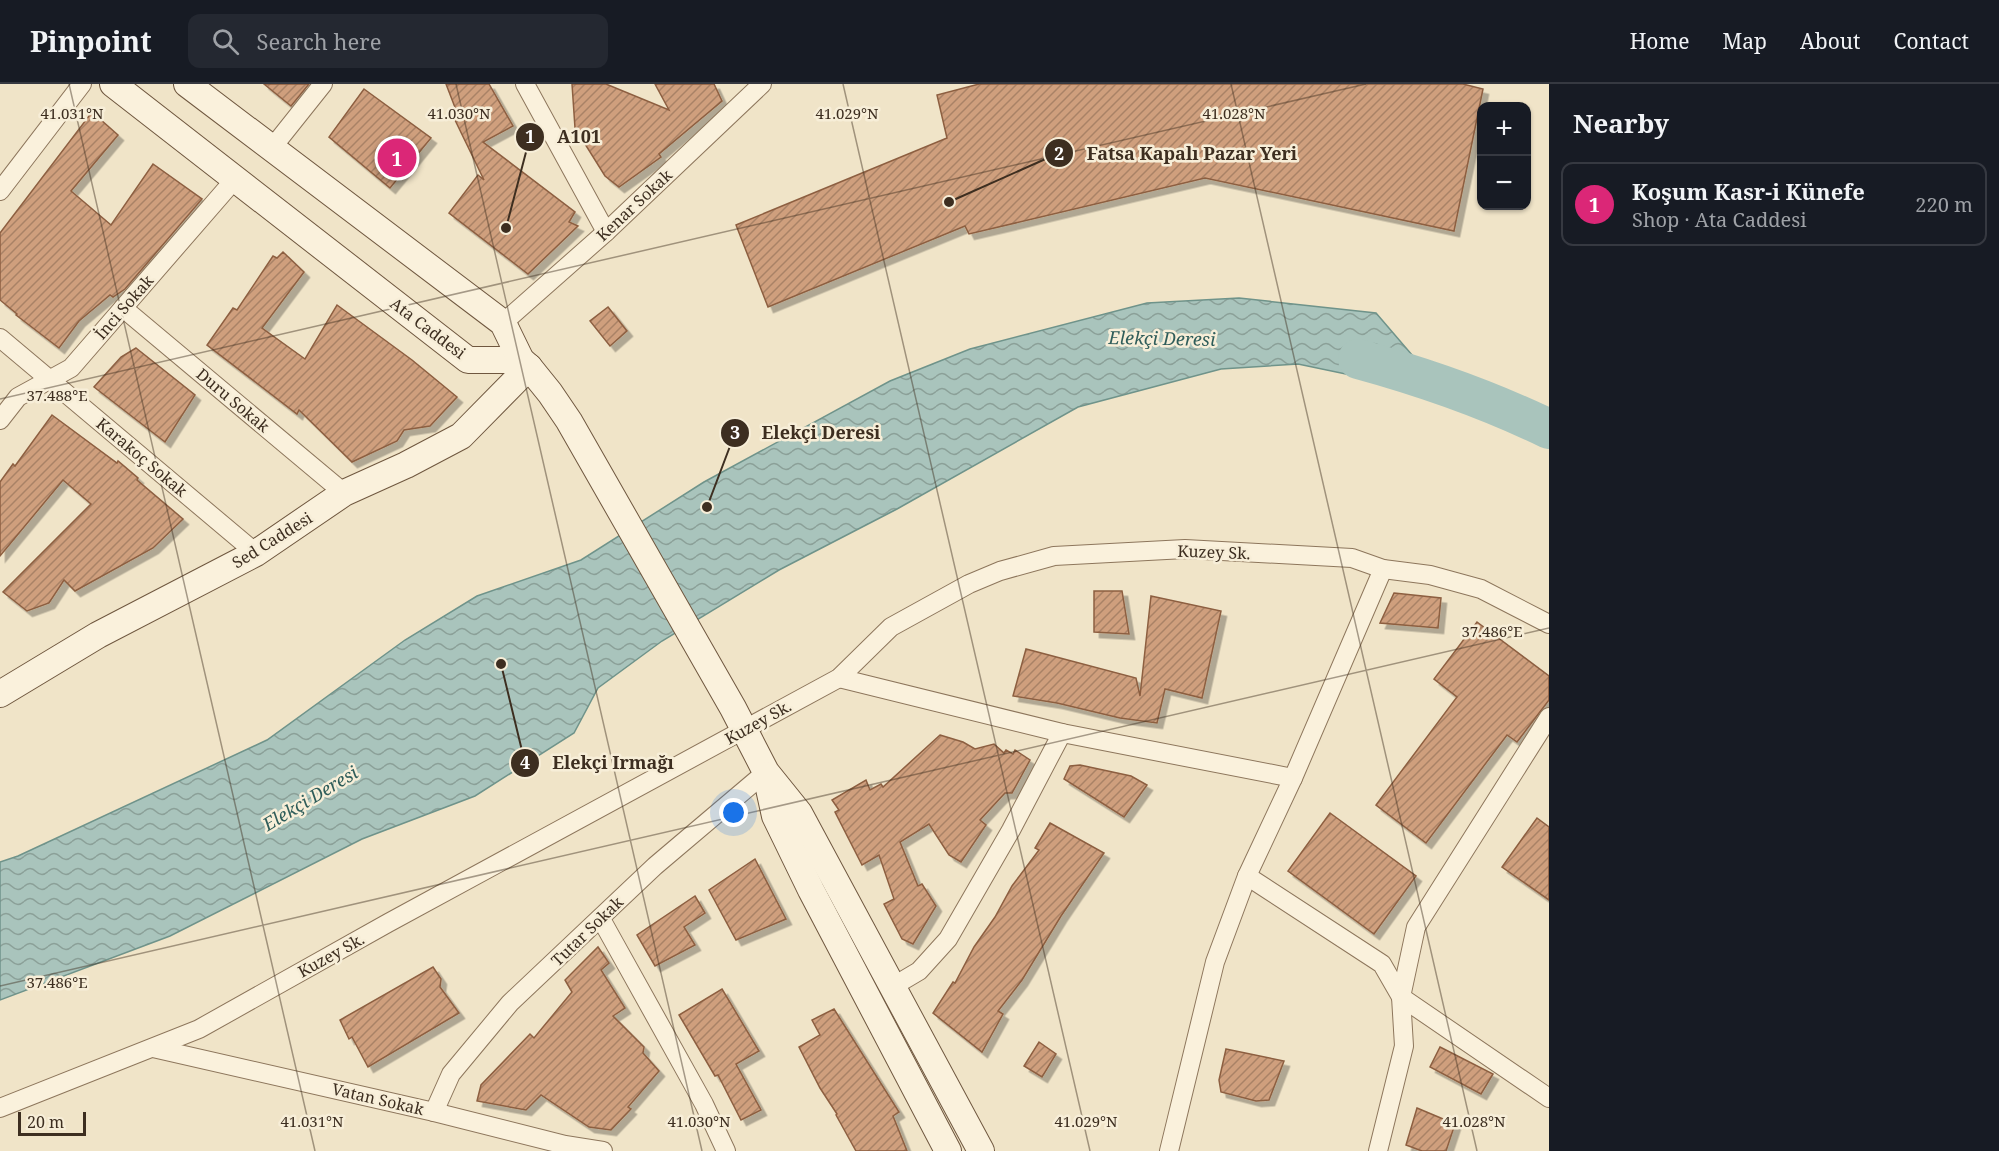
<!DOCTYPE html>
<html lang="en">
<head>
<meta charset="utf-8">
<style>
	:root { --surface:#171b24; --page:#242831; --text:#f1f3f6; --muted:#9ea1a6; --line:#363941; --accent:#db2777 }
	body { margin:0; font-family:"Noto Serif",serif; background:var(--page); color:var(--text) }
	.controls { position:absolute; right:18px; top:18px; display:grid; overflow:hidden; border-radius:12px; box-shadow:0 2px 4px #0004 }
	.controls button { width:54px; height:54px; display:grid; place-items:center; padding:0; border:0; border-bottom:2px solid var(--line); background:var(--surface); color:var(--text); font:30px sans-serif }
	.scale { position:absolute; left:18px; bottom:15px; width:68px; box-sizing:border-box; padding-left:6px; border:3px solid #3d2e20; border-top:0; font-size:16px; line-height:21px; white-space:nowrap; color:#3d2e20; -webkit-text-stroke:4px #f7eed8; paint-order:stroke }
	.you { position:absolute; left:734px; top:729px; width:21px; height:21px; margin:-15px; border:4px solid #fff; border-radius:50%; background:#1a73e8; box-shadow:0 0 0 9px #1a73e833 }
	.badge { display:grid; place-items:center; width:39px; height:39px; border-radius:50%; background:var(--accent); color:#fff; font-size:20px; font-weight:700 }
	.pin { position:absolute; translate:-50% -50%; border:3px solid #fff; box-shadow:0 2px 6px #0006 }
	.list { margin:0; padding:0; list-style:none }
	h2 { display:flex; justify-content:space-between; align-items:center; height:78px; margin:0; padding:0 24px; font-size:26px }
	h2 small { font-size:20px; font-weight:400; color:var(--muted) }
	.list li { display:grid; grid-template-columns:39px 1fr auto; gap:18px; align-items:center; box-sizing:border-box; height:84px; margin:0 12px 12px; padding:0 12px; border:2px solid var(--line); border-radius:12px }
	.list b { display:block; font-size:22px; white-space:nowrap }
	.list p { margin:0; font-size:20px; white-space:nowrap; color:var(--muted) }
	.list em { font-size:20px; font-style:normal; color:var(--muted) }
	.icon { flex:none; width:33px; height:33px; fill:none; stroke:currentColor; stroke-width:2; stroke-linecap:round; stroke-linejoin:round }
	.map { position:relative; flex:none; width:1549px; height:1067px; overflow:hidden }
	header { display:flex; align-items:center; gap:36px; box-sizing:border-box; height:84px; padding:0 30px; background:var(--surface); border-bottom:2px solid var(--line) }
	header strong { font-size:28px }
	nav { display:flex; gap:33px; margin-inline-start:auto; font-size:21px }
	.search { width:420px; height:54px; background:var(--page); display:flex; align-items:center; gap:15px; box-sizing:border-box; padding:0 21px; border-radius:12px; color:var(--muted); font-size:22px }
	main { display:flex }
	aside { flex:1; background:var(--surface) }
	.map>svg:first-child { display:block }
	.water { fill:url(#water-waves); stroke:#6f938a; stroke-width:1.5 }
	.lines { fill:none; stroke-linecap:round; stroke-linejoin:round }
	.river { stroke:#a9c4bc; stroke-width:40 }
	.building { fill:url(#building-hatch); stroke:#8d5f41; stroke-width:1.5; filter:url(#shadow) }
	.street-casing { stroke:#8d765c; stroke-width:20 }
	.secondary-casing { stroke:#6f573f; stroke-width:28 }
	.street { stroke:#faf1dc; stroke-width:18 }
	.secondary { stroke:#faf1dc; stroke-width:26 }
	.ticks { fill:none; stroke:#3d2e20; stroke-width:1.5; stroke-opacity:0.45 }
	.labels { text-anchor:middle; dominant-baseline:central; stroke-width:5; stroke-linejoin:round; paint-order:stroke }
	.street-label { font-size:16px; fill:#3d2e20; stroke:#f7eed8 }
	.water-label { font-size:18px; font-style:italic; fill:#2f5d5a; stroke:#f7eed8 }
	.ticks-label { font-size:15px; text-anchor:middle; fill:#3d2e20; stroke:#f7eed8; stroke-width:5; stroke-linejoin:round; paint-order:stroke }
	.leader { fill:none; stroke:#3d2e20; stroke-width:2 }
	.callout-dot { fill:#3d2e20; stroke:#f7eed8; stroke-width:2 }
	.mark-label { font-size:18px; text-anchor:middle; font-weight:bold; fill:#fff }
	.callout-label { font-size:18px; text-anchor:middle; font-weight:bold; fill:#3d2e20; stroke:#f7eed8; stroke-width:5; stroke-linejoin:round; paint-order:stroke }
</style>
</head>
<body>
<header>
<strong>Pinpoint</strong>
<div class="search"><svg class="icon" aria-label="search" viewBox="0 0 24 24"><circle cx="10" cy="10" r="6"/><path d="M15 15l6 6"/></svg>Search here</div>
<nav><a>Home</a><a>Map</a><a>About</a><a>Contact</a></nav>
</header>
<main>
<div class="map">
<svg width="1549" height="1067" viewBox="0 0 1549 1067">
	<defs>
		<pattern id="water-waves" width="16" height="10" patternUnits="userSpaceOnUse" patternTransform="scale(1.5)"><rect width="16" height="10" fill="#a9c4bc"/><path d="M0 5q4-4 8 0t8 0" fill="none" stroke="#8ba098"/></pattern>
		<pattern id="building-hatch" width="6" height="6" patternUnits="userSpaceOnUse" patternTransform="scale(1.5)"><rect width="6" height="6" fill="#cf9f7d"/><path d="M-1 1l2-2M0 6l6-6M5 7l2-2" fill="none" stroke="#a98266"/></pattern>
		<filter id="shadow"><feDropShadow dx="5.5" dy="5.5" stdDeviation="0" flood-color="#0004"/></filter>
	</defs>
	<rect width="100%" height="100%" fill="#f0e4c8"/>
	<polygon class="water" points="1239,214 1376,229 1425,286 1384,298 1298,280 1221,285 1078,323 897,425 779,486 662,557 598,604 574,649 475,712 362,755 170,852 0,916 0,778 18,772 267,656 405,556 477,512 581,476 704,398 890,297 970,265 1147,219"/>
	<g class="lines">
		<path class="river" d="M1358,275C1424,293 1487,315 1549,345"/>
	</g>
	<g class="building">
		<polygon points="264,0 309,0 291,22"/>
		<polygon points="446,0 489,0 513,42 483,58 575,128 569,138 578,142 528,190 449,129 478,91 484,96 454,34 456,26"/>
		<polygon points="572,0 606,0 669,26 655,0 714,0 722,17 659,70 661,73 619,103 605,92 575,44"/>
		<polygon points="979,0 1463,0 1483,5 1454,147 1205,94 969,150 965,142 768,223 736,141 947,54 937,11"/>
		<polygon points="364,5 431,54 390,104 329,53"/>
		<polygon points="92,28 118,51 71,107 111,141 153,80 202,115 125,205 113,213 110,211 79,237 59,264 16,231 17,230 0,216 0,149"/>
		<polygon points="283,168 304,188 262,244 305,275 337,221 412,276 457,313 430,342 404,346 397,357 352,378 299,326 297,330 207,261 233,224 237,226 273,172 277,174"/>
		<polygon points="608,223 627,247 610,262 590,237"/>
		<polygon points="136,264 195,311 165,358 94,303 121,273"/>
		<polygon points="52,331 117,379 118,377 138,394 137,396 183,435 153,464 75,507 64,496 49,519 27,527 3,508 91,420 63,396 0,472 0,398 13,380 15,382"/>
		<polygon points="1094,507 1122,507 1129,550 1094,548"/>
		<polygon points="1394,509 1441,514 1438,544 1380,539"/>
		<polygon points="1151,512 1221,527 1202,614 1165,605 1157,639 1120,634 1057,619 1013,612 1026,565 1136,594 1140,612"/>
		<polygon points="1477,538 1549,592 1549,616 1517,658 1507,651 1426,759 1376,721 1457,613 1434,595"/>
		<polygon points="940,651 963,658 975,665 994,660 1004,669 1006,666 1013,670 1015,666 1030,676 1012,709 1005,709 980,736 986,741 961,778 949,771 929,740 900,758 918,802 922,800 936,822 913,860 902,855 884,820 894,815 879,771 862,781 835,728 839,726 832,716 866,696 870,706 881,700 883,703"/>
		<polygon points="1080,681 1131,692 1147,701 1124,733 1064,695 1070,682"/>
		<polygon points="1330,729 1416,792 1374,850 1288,787"/>
		<polygon points="1537,734 1549,743 1549,816 1502,783"/>
		<polygon points="1050,739 1104,769 1061,832 1022,896 998,927 1003,930 982,968 933,929 953,898 955,899 974,863 995,833 1012,802 1039,766 1035,764"/>
		<polygon points="755,775 786,835 736,856 709,806"/>
		<polygon points="695,812 705,829 684,843 695,861 655,882 637,851"/>
		<polygon points="598,863 609,879 601,886 625,924 613,932 644,963 643,969 659,987 628,1023 631,1025 611,1046 589,1043 541,1011 526,1026 477,1017 481,1001 530,950 534,954 572,908 565,896"/>
		<polygon points="433,883 441,895 440,903 459,929 368,983 352,953 349,955 340,936"/>
		<polygon points="722,905 759,967 736,980 761,1026 741,1036 718,991 715,992 679,931"/>
		<polygon points="834,925 899,1028 893,1032 907,1067 856,1067 836,1031 837,1030 820,1004 799,963 820,951 812,936"/>
		<polygon points="1039,958 1056,970 1042,993 1024,982"/>
		<polygon points="1440,963 1493,990 1481,1010 1430,983"/>
		<polygon points="1226,965 1284,977 1269,1016 1256,1017 1221,1008 1219,996"/>
		<polygon points="1417,1024 1455,1040 1446,1067 1422,1067 1406,1061"/>
	</g>
	<g class="lines">
		<defs>
			<g id="street">
				<polyline points="525,0 606,148"/>
				<polyline points="272,64 323,0"/>
				<polyline points="0,107 82,0"/>
				<polyline points="123,224 344,409"/>
				<polyline points="503,239 606,148 762,0"/>
				<polyline points="0,254 256,469"/>
				<polyline points="0,336 18,313 71,284 235,95"/>
				<polyline points="839,594 1062,649 1293,694"/>
				<polyline points="1247,792 1382,880 1401,913 1549,1014"/>
				<polyline points="601,835 704,1020 726,1067"/>
				<polyline points="892,903 919,887 948,855 1011,746 1062,649"/>
				<polyline points="153,964 434,1028 565,1061 603,1067"/>
				<polyline points="0,1024 199,945 388,839 839,594 891,543 969,500 1000,487 1054,472 1185,465 1352,474 1383,485 1430,491 1481,505 1549,540"/>
				<polyline points="434,1028 451,990 510,919 655,782 766,688"/>
				<polyline points="1169,1067 1215,878 1247,792 1293,694 1383,485"/>
				<polyline points="1378,1067 1404,962 1401,913 1416,843 1549,633"/>
			</g>
			<g id="secondary">
				<polyline points="113,0 468,276 521,276"/>
				<polyline points="187,0 503,239 521,276 529,283 550,309 569,337 733,624 766,688 799,729 981,1067"/>
				<polyline points="0,610 98,551 256,469 344,409 406,381 461,352 529,283"/>
				<polyline points="766,691 775,732 811,806 948,1067"/>
			</g>
		</defs>
		<use href="#street" class="street-casing"/>
		<use href="#secondary" class="secondary-casing"/>
		<use href="#street" class="street"/>
		<use href="#secondary" class="secondary"/>
	</g>
	<path class="ticks" d="M69,0L315,1067M456,0L702,1067M843,0L1090,1067M1231,0L1477,1067M0,315L1366,0M0,902L1549,544"/>
	<g class="labels">
		<g class="street-label">
			<text transform="translate(634 121) rotate(-43)">Kenar Sokak</text>
			<text transform="translate(124 223) rotate(-49)">İnci Sokak</text>
			<text transform="translate(428 244) rotate(37)">Ata Caddesi</text>
			<text transform="translate(233 316) rotate(40)">Duru Sokak</text>
			<text transform="translate(142 373) rotate(40)">Karakoç Sokak</text>
			<text transform="translate(272 456) rotate(-32)">Sed Caddesi</text>
			<text transform="translate(1214 468) rotate(2)">Kuzey Sk.</text>
			<text transform="translate(758 638) rotate(-29)">Kuzey Sk.</text>
			<text transform="translate(587 847) rotate(-44)">Tutar Sokak</text>
			<text transform="translate(331 871) rotate(-29)">Kuzey Sk.</text>
			<text transform="translate(378 1015) rotate(13)">Vatan Sokak</text>
		</g>
		<g class="water-label">
			<text transform="translate(1162 254) rotate(1)">Elekçi Deresi</text>
			<text transform="translate(310 714) rotate(-31)">Elekçi Deresi</text>
		</g>
	</g>
	<g class="ticks-label">
		<text x="72" y="35">41.031°N</text>
		<text x="459" y="35">41.030°N</text>
		<text x="847" y="35">41.029°N</text>
		<text x="1234" y="35">41.028°N</text>
		<text x="57" y="317">37.488°E</text>
		<text x="1492" y="553">37.486°E</text>
		<text x="57" y="904">37.486°E</text>
		<text x="312" y="1043">41.031°N</text>
		<text x="699" y="1043">41.030°N</text>
		<text x="1086" y="1043">41.029°N</text>
		<text x="1474" y="1043">41.028°N</text>
	</g>
	<path class="leader" d="M506 144L530 53M949 118L1059 69M707 423L735 349M501 580L525 679"/>
	<g class="callout-dot">
		<circle cx="506" cy="144" r="6"/>
		<circle cx="949" cy="118" r="6"/>
		<circle cx="707" cy="423" r="6"/>
		<circle cx="501" cy="580" r="6"/>
		<circle cx="530" cy="53" r="15"/>
		<circle cx="1059" cy="69" r="15"/>
		<circle cx="735" cy="349" r="15"/>
		<circle cx="525" cy="679" r="15"/>
	</g>
	<g class="mark-label">
		<text x="530" y="59">1</text>
		<text x="1059" y="76">2</text>
		<text x="735" y="355">3</text>
		<text x="525" y="685">4</text>
	</g>
	<g class="callout-label">
		<text x="579" y="59">A101</text>
		<text x="1192" y="76">Fatsa Kapalı Pazar Yeri</text>
		<text x="821" y="355">Elekçi Deresi</text>
		<text x="613" y="685">Elekçi Irmağı</text>
	</g>
</svg>
<div class="controls">
<button>+</button>
<button>−</button>
</div>
<div class="scale">20 m</div>
<div class="you"></div>
<div class="pin badge" style="left:397px;top:74px">1</div>
</div>
<aside>
<h2>Nearby<small></small></h2>
<ul class="list">
<li><span class="badge">1</span><div><b>Koşum Kasr-i Künefe</b><p>Shop · Ata Caddesi</p></div><em>220 m</em></li>
</ul>
</aside>
</main>
</body>
</html>
